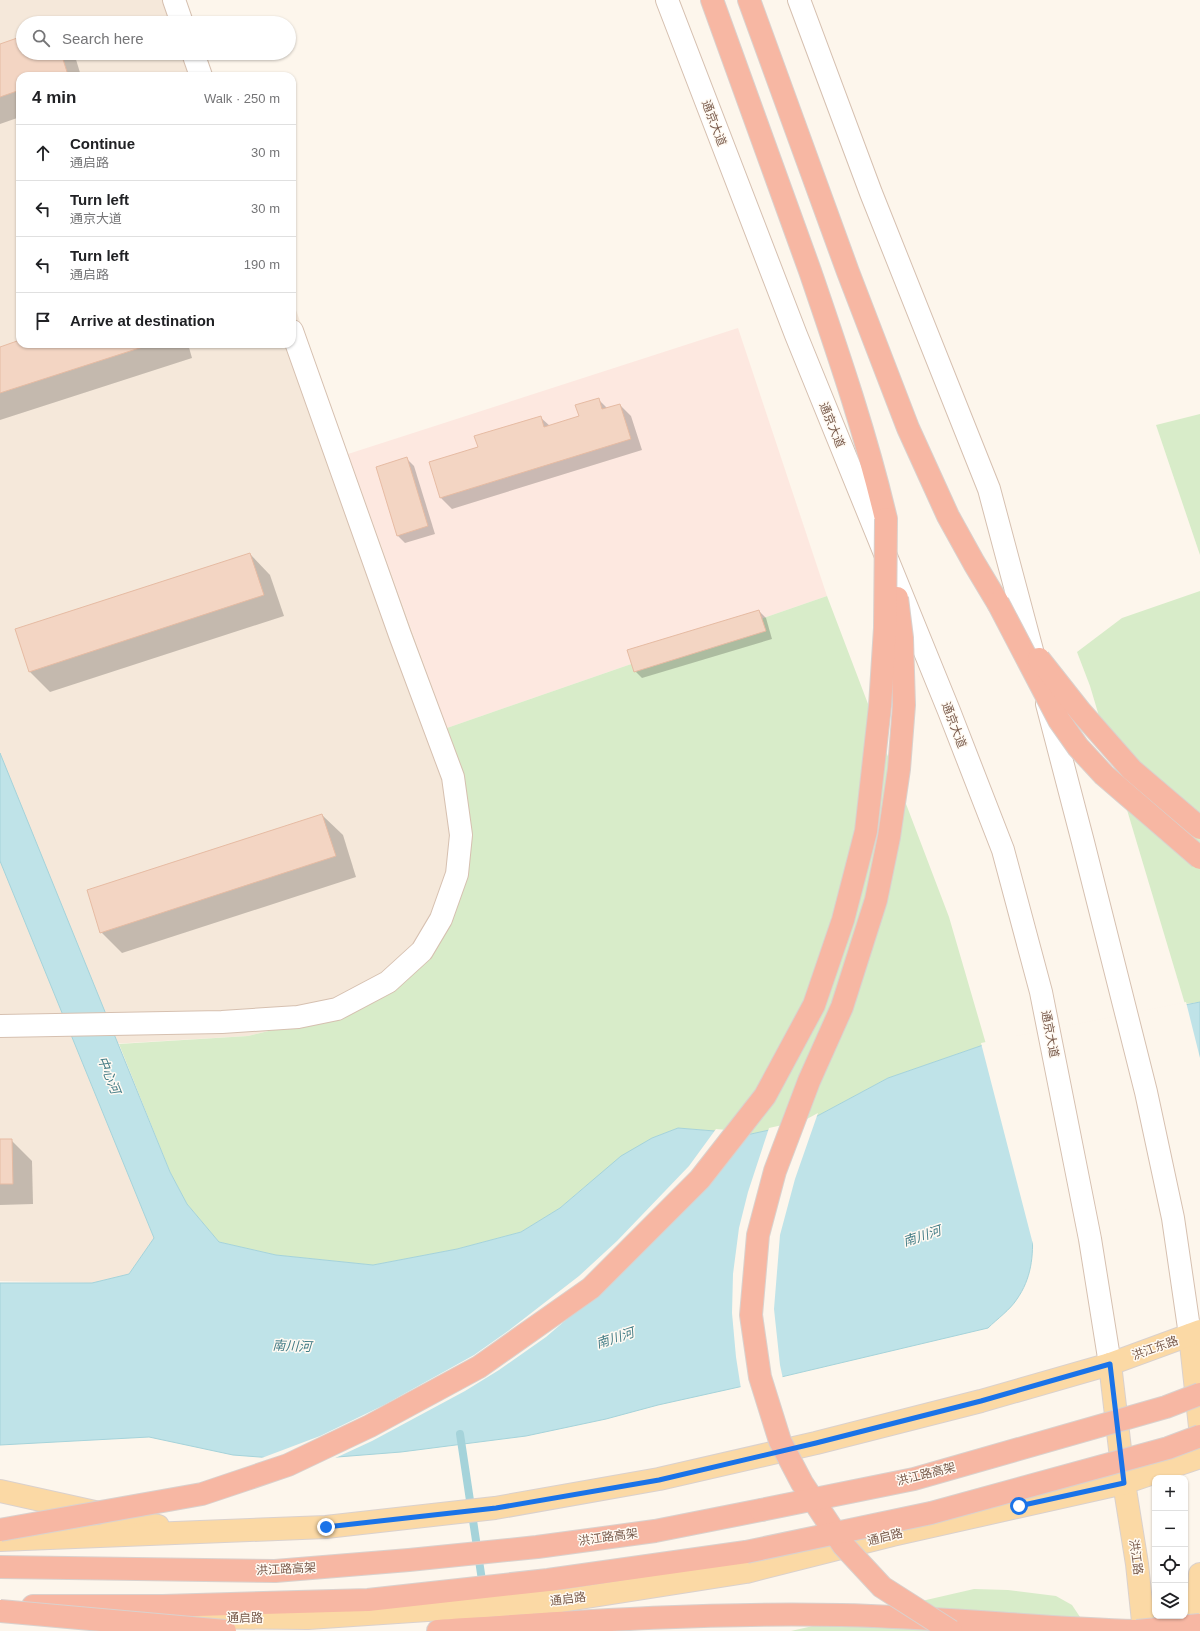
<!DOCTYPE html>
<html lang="en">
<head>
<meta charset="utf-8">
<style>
	:root { --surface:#fff; --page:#f6f6f6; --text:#202124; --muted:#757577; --line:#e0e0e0 }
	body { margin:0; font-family:Helvetica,"Noto Sans SC",sans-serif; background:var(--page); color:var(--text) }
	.controls { position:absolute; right:12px; bottom:12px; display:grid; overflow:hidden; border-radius:8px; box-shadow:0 1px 3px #0004 }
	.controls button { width:36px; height:36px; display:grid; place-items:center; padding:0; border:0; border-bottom:1px solid var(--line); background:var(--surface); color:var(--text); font:20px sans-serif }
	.stop { position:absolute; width:12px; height:12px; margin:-9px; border:3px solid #1a73e8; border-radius:50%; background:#fff }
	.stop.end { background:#1a73e8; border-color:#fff; box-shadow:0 1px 4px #0008 }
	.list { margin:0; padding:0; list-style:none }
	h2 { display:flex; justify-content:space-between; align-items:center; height:52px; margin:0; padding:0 16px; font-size:17px }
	h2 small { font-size:13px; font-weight:400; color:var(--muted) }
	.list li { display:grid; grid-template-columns:26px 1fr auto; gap:12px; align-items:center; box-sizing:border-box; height:56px; padding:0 16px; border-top:1px solid var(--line) }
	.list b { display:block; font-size:15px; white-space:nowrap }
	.list p { margin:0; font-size:13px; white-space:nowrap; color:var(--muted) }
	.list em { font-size:13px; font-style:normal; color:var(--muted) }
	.icon { flex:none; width:22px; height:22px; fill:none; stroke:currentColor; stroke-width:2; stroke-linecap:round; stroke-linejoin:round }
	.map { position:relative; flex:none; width:1200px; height:1631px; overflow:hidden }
	.search { position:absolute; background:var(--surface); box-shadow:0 1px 3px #0004; left:16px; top:16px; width:280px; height:44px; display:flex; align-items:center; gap:10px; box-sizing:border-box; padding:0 14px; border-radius:22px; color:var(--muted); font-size:15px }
	.panel { position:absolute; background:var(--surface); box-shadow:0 1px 3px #0004; left:16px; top:72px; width:280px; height:276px; border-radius:12px }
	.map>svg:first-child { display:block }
	.residential { fill:#f5e8da }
	.commercial { fill:#fde8e0 }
	.green { fill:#d8ecc9 }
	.water { fill:#bfe3e8; stroke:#a5d3da }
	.pier { fill:#fdf6ec }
	.shadow { fill:#0003 }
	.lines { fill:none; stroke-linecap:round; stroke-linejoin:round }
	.stream { stroke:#a5d3da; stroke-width:8 }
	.building { fill:#f3d5c3; stroke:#e6bba3 }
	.secondary-casing { stroke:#d6c0b0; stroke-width:24 }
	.primary-casing { stroke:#dad1cd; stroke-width:24 }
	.highway-casing { stroke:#dad1cd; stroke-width:24 }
	.secondary { stroke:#fff; stroke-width:22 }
	.primary { stroke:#fbd9a5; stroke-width:22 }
	.highway { stroke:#f7b7a3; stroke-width:22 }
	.highway-bridge-casing { stroke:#dad1cd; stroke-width:24; stroke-linecap:butt }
	.highway-bridge { stroke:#f7b7a3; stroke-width:22 }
	.route { stroke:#1a73e8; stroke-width:5 }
	.labels { text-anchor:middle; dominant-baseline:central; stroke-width:3; stroke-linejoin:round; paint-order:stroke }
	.street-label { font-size:12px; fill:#7a5c4d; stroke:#fffaf3 }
	.water-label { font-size:13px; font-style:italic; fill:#437c86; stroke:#fffaf3 }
</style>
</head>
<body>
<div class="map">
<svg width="1200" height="1631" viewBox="0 0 1200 1631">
	<rect width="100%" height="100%" fill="#fdf6ec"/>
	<polygon class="residential" points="0,0 185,0 193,23 23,23 23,53 204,53 212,76 20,76 20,344 292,344 292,299 447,728 470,815 462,894 425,964 356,1010 248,1036 76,1046 154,1238 129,1274 92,1283 0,1281"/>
	<polygon class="commercial" points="738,328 827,596 447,728 348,454"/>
	<g class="green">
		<polygon points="1200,414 1200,555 1156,425"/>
		<polygon points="1200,591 1200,1002 1185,1004 1090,686 1077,652 1122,618"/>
		<polygon points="827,596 949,917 986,1044 888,1078 806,1122 751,1134 678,1128 652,1138 588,1184 560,1208 521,1232 457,1249 373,1265 276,1255 219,1242 187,1204 170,1172 119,1044 248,1036 356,1010 425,964 462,894 470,815 447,728"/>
		<polygon points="974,1589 1008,1590 1056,1596 1072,1605 1084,1623 1084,1631 791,1631"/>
	</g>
	<path class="water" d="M0,753L170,1172L187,1204L219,1242L276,1255L373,1265L457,1249L521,1232L560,1208L621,1156L652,1138L678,1128L751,1134L806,1122L888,1078L986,1044L1200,1002V1188L1032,1231C1034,1256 1031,1279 1017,1299C1010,1310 997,1319 988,1328L739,1387L658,1405L606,1419L526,1436L401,1452L299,1460L233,1455L149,1437L0,1445V1283H92L129,1274L154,1238L0,861Z"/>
	<g class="pier">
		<polygon points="1186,1002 1200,1058 1200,1190 1034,1233 1035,1252 981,1043"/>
		<polygon points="818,1113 795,1179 780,1235 774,1309 780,1365 783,1379 741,1389 736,1357 732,1313 733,1274 739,1228 748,1192 769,1128 805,1120"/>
		<polygon points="716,1129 749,1132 574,1313 546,1337 499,1370 465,1391 372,1441 331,1460 299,1462 259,1459 320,1436 384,1405 474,1355 508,1331 579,1276 617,1241 689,1166"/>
	</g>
	<g class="shadow">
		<polygon points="23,38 23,53 74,53 81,76 20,76 20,117 0,124 0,45"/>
		<polygon points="20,341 20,344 188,344 192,358 0,420 0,348"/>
		<polygon points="599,400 607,408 620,405 631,416 642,450 452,509 441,498 479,448 540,417 550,426 580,417"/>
		<polygon points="407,459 414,466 435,534 405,543 398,536"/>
		<polygon points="250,554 270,575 284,616 50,692 29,671"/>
		<polygon points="759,611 766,618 772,639 642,678 635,671"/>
		<polygon points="322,815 343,835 356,877 122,953 101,932"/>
		<polygon points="0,1140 11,1140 32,1161 33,1204 0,1205"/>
	</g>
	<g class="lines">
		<polyline class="stream" points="460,1434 483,1587"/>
	</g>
	<g class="building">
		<polygon points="23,36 23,53 61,53 68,75 64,76 20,76 20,90 0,97 0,44"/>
		<polygon points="20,340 20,344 152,344 0,393 0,347"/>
		<polygon points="599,398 602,409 620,404 631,439 440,498 429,462 478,447 474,436 541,416 544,427 579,416 575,405"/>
		<polygon points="407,457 428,526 397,536 376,467"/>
		<polygon points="250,553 264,595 29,672 15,629"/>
		<polygon points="759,610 766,631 634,672 627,650"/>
		<polygon points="322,814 336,856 100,933 87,890"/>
		<polygon points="0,1139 12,1139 13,1184 0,1184"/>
	</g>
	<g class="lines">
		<defs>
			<g id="secondary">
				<polyline points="174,0 182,23"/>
				<polyline points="667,0 796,335 949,711 1003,850 1041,992 1090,1239 1110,1364"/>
				<polyline points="799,0 871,193 989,489 1037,669"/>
				<polyline points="193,53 201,76"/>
				<polyline points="1047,704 1083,842 1146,1092 1173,1218 1190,1335"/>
				<polyline points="0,1026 222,1022 298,1017 337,1009 388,982 422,951 441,919 457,874 461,835 453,777 400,635 292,331"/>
			</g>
			<g id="primary">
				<polyline points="1190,1335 1200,1427"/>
				<polyline points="1110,1364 1124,1483 1137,1564 1144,1631"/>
				<polyline points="0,1491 158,1526"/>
				<polyline points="0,1540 326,1527 495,1508 659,1479 816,1443 981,1401 1110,1364 1200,1331"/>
				<polyline points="169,1617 308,1618 561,1601 746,1572 892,1535 1124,1483 1200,1457"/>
				<polyline points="1197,1631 1200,1574"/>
			</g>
			<g id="highway">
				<path d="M712,0C745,90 778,180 810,271C838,353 866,434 886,519"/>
				<polyline points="749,0 848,272 908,428 948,516 974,563 998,603"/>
				<polyline points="0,1567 275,1571 409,1560 537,1547 655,1531 761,1510"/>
				<polyline points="33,1606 163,1606 368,1600 548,1580 746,1552"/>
				<path d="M438,1631C572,1622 706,1612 841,1615C940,1617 1038,1628 1136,1631"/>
			</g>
		</defs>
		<use href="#secondary" class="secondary-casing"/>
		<use href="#primary" class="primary-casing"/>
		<use href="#highway" class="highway-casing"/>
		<use href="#secondary" class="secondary"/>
		<use href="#primary" class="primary"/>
		<use href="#highway" class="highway"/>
		<defs>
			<g id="highway-bridge">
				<polyline points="897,598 902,638 904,705 899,769 889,837 876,900 842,1007 809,1081 775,1171 758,1235 751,1315 760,1377 780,1441 802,1483 843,1545 882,1587 951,1631"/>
				<polyline points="998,603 1059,720 1078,747 1104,775 1200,858"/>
				<polyline points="1039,659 1080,711 1132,770 1200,828"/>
				<polyline points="761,1510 914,1479 1166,1407 1200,1394"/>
				<polyline points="0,1530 202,1494 288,1465 370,1426 479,1367 591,1288 700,1179 765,1096 814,1005 843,920 866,831 880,706 885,628 886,519"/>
				<polyline points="746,1552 931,1513 1168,1448 1200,1436"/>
				<polyline points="0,1611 225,1631"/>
				<polyline points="1137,1631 1200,1625"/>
			</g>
		</defs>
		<use href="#highway-bridge" class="highway-bridge-casing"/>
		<use href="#highway-bridge" class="highway-bridge"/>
	</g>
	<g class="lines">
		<polyline class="route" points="326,1527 496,1508 659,1480 816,1443 981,1401 1110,1364 1124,1483 1019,1506"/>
	</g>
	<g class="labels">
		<g class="street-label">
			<text transform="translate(714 123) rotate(69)">通京大道</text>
			<text transform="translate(832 425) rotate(68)">通京大道</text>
			<text transform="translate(954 725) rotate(69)">通京大道</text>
			<text transform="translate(1050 1034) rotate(79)">通京大道</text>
			<text transform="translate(1155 1348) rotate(-20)">洪江东路</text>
			<text transform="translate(926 1474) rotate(-14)">洪江路高架</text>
			<text transform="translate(608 1537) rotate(-8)">洪江路高架</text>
			<text transform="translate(885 1537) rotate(-14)">通启路</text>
			<text transform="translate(1136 1557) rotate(82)">洪江路</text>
			<text transform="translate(286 1569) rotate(-3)">洪江路高架</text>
			<text transform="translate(568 1599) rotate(-7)">通启路</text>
			<text x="245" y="1618">通启路</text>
		</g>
		<g class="water-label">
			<text transform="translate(109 1075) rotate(68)">中心河</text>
			<text transform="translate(922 1236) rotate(-18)">南川河</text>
			<text transform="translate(615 1338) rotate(-18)">南川河</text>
			<text transform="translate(292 1346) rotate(2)">南川河</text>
		</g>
	</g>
</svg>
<div class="controls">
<button>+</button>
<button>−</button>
<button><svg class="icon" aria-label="locate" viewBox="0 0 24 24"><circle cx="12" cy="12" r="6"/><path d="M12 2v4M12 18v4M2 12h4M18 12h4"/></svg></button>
<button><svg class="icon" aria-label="layers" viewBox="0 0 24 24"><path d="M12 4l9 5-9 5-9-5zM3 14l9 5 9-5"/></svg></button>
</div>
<div class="stop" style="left:1019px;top:1506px"></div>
<div class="stop end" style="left:326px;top:1527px"></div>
<div class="search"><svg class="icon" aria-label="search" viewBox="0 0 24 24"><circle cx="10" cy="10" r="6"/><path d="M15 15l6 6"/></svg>Search here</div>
<section class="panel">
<h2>4 min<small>Walk · 250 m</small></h2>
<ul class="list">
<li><svg class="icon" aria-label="ahead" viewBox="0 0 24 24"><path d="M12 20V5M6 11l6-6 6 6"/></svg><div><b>Continue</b><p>通启路</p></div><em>30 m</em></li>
<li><svg class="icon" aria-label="left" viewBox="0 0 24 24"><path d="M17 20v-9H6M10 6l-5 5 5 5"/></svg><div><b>Turn left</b><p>通京大道</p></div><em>30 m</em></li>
<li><svg class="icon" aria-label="left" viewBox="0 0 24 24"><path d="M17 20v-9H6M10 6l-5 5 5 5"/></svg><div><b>Turn left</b><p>通启路</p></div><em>190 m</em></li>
<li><svg class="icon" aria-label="arrive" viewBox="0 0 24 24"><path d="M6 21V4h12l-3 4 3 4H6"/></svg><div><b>Arrive at destination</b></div></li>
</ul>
</section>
</div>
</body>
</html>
